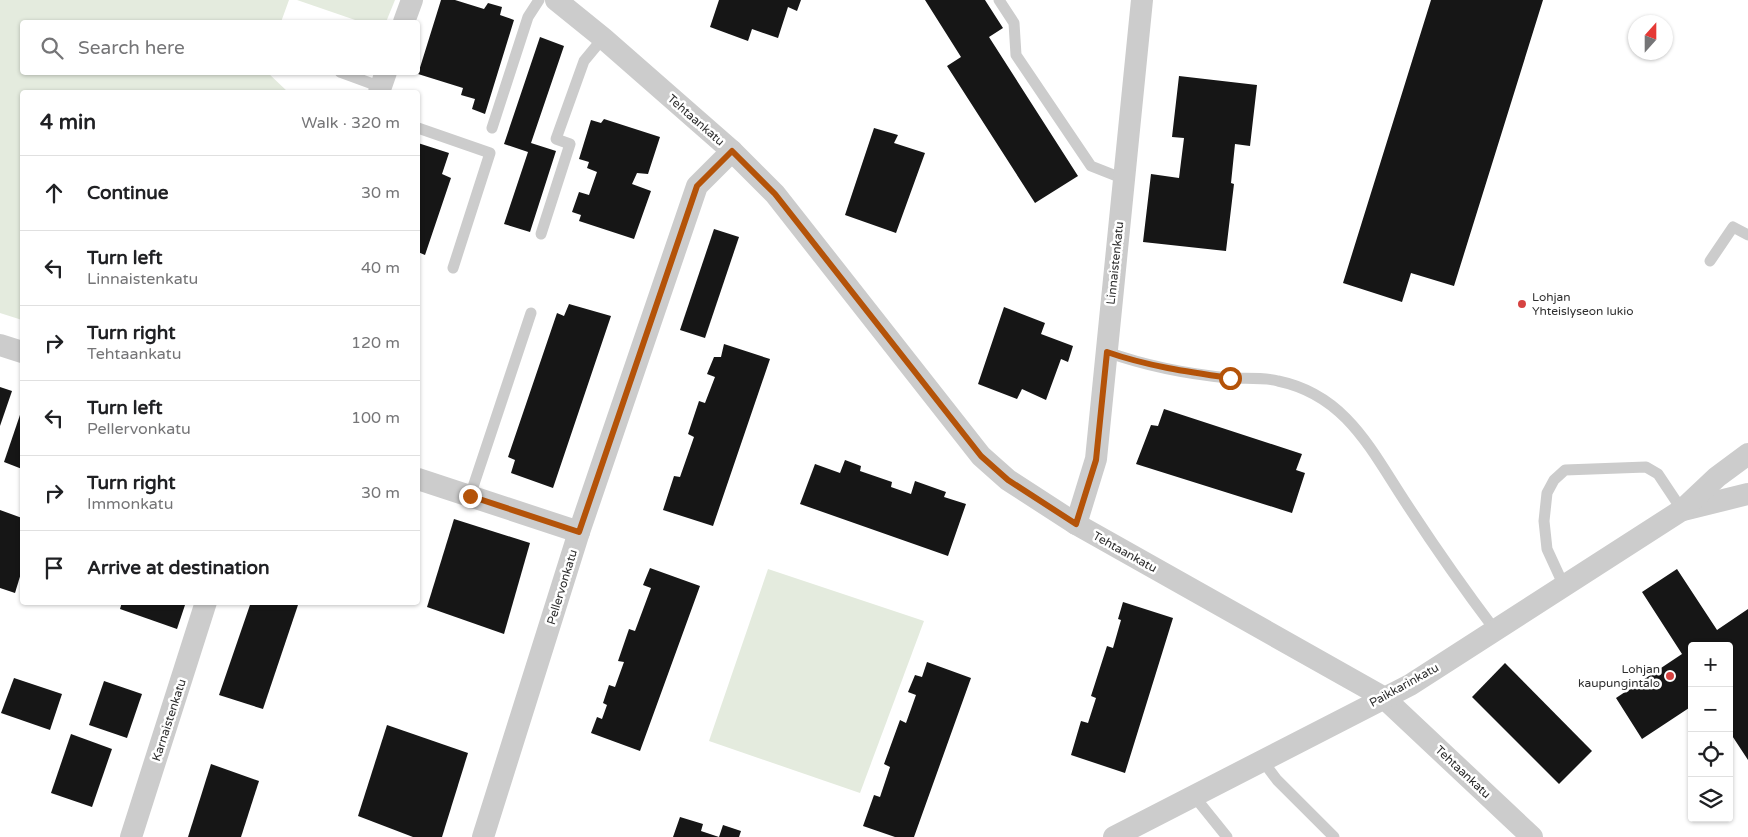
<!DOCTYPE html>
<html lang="en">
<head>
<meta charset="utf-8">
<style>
	:root { --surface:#fff; --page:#f6f6f6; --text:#202124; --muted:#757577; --line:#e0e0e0 }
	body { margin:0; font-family:"Varela Round",sans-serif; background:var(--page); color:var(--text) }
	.controls { position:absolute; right:15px; bottom:15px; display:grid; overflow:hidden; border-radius:5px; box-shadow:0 1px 4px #0004 }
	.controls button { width:45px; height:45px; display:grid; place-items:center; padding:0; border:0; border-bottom:1px solid var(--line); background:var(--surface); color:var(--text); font:25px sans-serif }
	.compass { position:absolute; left:1628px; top:15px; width:45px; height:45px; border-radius:50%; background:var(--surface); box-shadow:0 1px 4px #0004; rotate:21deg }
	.stop { position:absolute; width:15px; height:15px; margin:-11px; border:4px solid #b45309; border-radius:50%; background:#fff }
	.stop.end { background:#b45309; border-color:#fff; box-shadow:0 1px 5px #0008 }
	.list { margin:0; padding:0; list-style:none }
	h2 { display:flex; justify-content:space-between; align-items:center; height:65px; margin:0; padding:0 20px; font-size:21px }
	h2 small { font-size:16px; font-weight:400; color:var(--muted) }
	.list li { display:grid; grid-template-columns:32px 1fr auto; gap:15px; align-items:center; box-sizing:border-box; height:75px; padding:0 20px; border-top:1px solid var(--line) }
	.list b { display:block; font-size:19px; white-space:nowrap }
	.list p { margin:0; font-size:16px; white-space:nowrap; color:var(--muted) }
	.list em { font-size:16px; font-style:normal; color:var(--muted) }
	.icon { flex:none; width:28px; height:28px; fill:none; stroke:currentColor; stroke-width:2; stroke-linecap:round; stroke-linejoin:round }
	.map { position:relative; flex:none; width:1748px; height:837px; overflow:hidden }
	.search { position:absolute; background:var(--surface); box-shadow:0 1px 4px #0004; left:20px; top:20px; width:400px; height:55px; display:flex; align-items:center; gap:12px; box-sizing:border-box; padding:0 18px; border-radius:5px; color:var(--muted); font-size:19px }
	.panel { position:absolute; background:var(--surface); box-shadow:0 1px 4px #0004; left:20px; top:90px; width:400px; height:515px; border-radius:5px }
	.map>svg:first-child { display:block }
	.green { fill:#e4ebde }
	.building { fill:#161616 }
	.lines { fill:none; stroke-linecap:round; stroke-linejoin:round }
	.service { stroke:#ccc; stroke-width:11 }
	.minor { stroke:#ccc; stroke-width:22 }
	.route { stroke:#b45309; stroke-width:6 }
	.poi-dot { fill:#d64341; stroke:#fff; stroke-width:2 }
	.labels { text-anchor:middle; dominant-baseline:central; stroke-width:5; stroke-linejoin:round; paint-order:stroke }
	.street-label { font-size:12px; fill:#2f2f2f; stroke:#fff }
	.poi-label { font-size:12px; fill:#2f2f2f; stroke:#fff; text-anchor:start }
</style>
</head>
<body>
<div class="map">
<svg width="1748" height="837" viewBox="0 0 1748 837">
	<rect width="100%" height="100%" fill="#fff"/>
	<g class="green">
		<polygon points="0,0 289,0 281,22 22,22 22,72 268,73 288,92 22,92 22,320 0,313"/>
		<polygon points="297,0 395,0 386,22 361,22"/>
		<polygon points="768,569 924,621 860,793 709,741"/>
	</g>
	<g class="building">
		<polygon points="441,0 455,0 484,9 488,3 502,7 500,15 514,20 485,114 472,109 475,99 461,95 463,88 418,74"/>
		<polygon points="719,0 801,0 797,11 788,7 778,38 752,29 748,41 710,27"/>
		<polygon points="925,0 985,0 1003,28 989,37 1078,176 1035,203 947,66 961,57"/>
		<polygon points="1431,0 1543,0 1454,286 1411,273 1402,302 1343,283"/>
		<polygon points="540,37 564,46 531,143 556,151 530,232 504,224 528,152 504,144"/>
		<polygon points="1179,76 1257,85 1250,146 1235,144 1231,183 1234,184 1226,251 1143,242 1151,174 1179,178 1184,138 1172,137"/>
		<polygon points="604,119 660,137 648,174 637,173 632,184 651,191 634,239 579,221 581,215 572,212 579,192 589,195 597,172 587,168 589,162 579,159 591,120 601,123"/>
		<polygon points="874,128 898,135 894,143 925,153 896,233 845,215"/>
		<polygon points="418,143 449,153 442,174 451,178 425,255 418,252"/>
		<polygon points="714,229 739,237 705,338 680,330"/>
		<polygon points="569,304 611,316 553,488 511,473 515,460 508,457 557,313 564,316"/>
		<polygon points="1004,307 1045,323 1041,334 1073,346 1068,362 1061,359 1046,400 1022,389 1017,399 978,384"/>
		<polygon points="724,344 770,359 713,526 663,510 674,476 680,477 694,437 688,434 699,401 705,403 715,377 707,374 714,357 721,357"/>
		<polygon points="0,387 12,391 0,426"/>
		<polygon points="22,409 22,469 4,462"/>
		<polygon points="1164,409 1302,454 1296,470 1305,473 1292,513 1136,464 1151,425 1158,426"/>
		<polygon points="845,460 861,466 860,471 892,482 891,487 911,494 915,481 946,492 944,497 966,504 948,556 800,504 815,464 840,473"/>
		<polygon points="0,510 22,518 22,570 15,593 0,588"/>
		<polygon points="454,519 530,543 504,634 427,607"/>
		<polygon points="650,568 700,586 640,751 591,733 597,717 602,719 607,705 603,703 609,685 615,687 624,662 618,661 629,629 635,631 651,588 643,585"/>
		<polygon points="1677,569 1717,630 1748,609 1748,760 1729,731 1729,646 1692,646 1692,706 1642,739 1616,698 1682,654 1642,592"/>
		<polygon points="122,602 186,602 177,629 120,609"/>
		<polygon points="251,602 299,602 263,709 219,695"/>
		<polygon points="1123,602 1173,618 1125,773 1071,755 1081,721 1088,723 1096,698 1091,696 1107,646 1113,648 1121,620 1118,619"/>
		<polygon points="927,662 971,678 914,837 895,837 863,826 874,795 880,797 890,767 884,764 900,720 906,723 916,695 908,692 915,675 922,677"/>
		<polygon points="1505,663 1592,751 1559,784 1472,697"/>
		<polygon points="14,678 62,694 50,730 1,713"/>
		<polygon points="104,681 142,694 127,738 89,725"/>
		<polygon points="387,725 468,753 442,837 413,837 358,816"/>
		<polygon points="71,734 112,749 92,807 51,793"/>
		<polygon points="211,764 259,781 241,837 188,837"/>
		<polygon points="680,817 703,824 701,831 719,837 723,825 741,831 739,837 673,837"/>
	</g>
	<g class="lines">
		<g class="service">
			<polyline points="999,0 1014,23 1016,55 1091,166 1124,179"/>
			<polyline points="340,72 381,87"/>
			<polyline points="418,128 490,153 453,268"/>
			<polyline points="492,128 528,17 539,0"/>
			<polyline points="541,234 570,144 556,139 584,61 603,38"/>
			<polyline points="1710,261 1733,227 1748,235"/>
			<path d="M1107,352C1146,366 1188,374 1229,378C1245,379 1263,377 1278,381C1346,395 1371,450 1406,503C1434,546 1464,589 1495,630"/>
			<polyline points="470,496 531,313"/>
			<polyline points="1564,586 1547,549 1544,521 1547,493 1554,480 1565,470 1646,467 1658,474 1682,510"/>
			<polyline points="1262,760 1277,780 1334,837"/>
			<polyline points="1194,796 1227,837"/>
		</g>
		<g class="minor">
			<polyline points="556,0 603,38 732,151 775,194 981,456 1008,480 1076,524 1383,697 1532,837"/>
			<polyline points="404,22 412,0"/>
			<polyline points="379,92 386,72"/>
			<polyline points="0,345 22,352"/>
			<polyline points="418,479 579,532"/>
			<polyline points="1683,510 1748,494"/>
			<polyline points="1076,524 1096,459 1142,0"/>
			<polyline points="131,837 206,602"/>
			<polyline points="483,837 579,532 697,186 732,151"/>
			<polyline points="1114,837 1410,685 1682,510 1717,477 1748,454"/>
		</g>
	</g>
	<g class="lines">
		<path class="route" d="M470,496L579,532L697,186L732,151L775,194L981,456L1008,480L1076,524L1096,460L1107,352C1147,366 1188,372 1230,378"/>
	</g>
	<g class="poi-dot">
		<circle cx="1522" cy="304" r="5"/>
		<circle cx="1670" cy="676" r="5"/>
	</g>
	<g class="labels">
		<g class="street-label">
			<text transform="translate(696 120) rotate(41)">Tehtaankatu</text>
			<text transform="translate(1115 263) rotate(-84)">Linnaistenkatu</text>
			<text transform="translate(1125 552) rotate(29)">Tehtaankatu</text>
			<text transform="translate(562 587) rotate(-73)">Pellervonkatu</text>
			<text transform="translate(1404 685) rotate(-29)">Paikkarinkatu</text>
			<text transform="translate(169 720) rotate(-72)">Karnaistenkatu</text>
			<text transform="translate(1463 772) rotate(43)">Tehtaankatu</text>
		</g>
		<g class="poi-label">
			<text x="1532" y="297">Lohjan<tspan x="1532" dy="14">Yhteislyseon lukio</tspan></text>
			<text x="1660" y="669" text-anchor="end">Lohjan<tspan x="1660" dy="14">kaupungintalo</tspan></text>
		</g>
	</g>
</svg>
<div class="controls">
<button>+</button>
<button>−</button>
<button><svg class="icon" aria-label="locate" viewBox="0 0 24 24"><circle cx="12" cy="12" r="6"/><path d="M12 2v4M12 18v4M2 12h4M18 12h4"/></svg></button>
<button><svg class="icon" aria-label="layers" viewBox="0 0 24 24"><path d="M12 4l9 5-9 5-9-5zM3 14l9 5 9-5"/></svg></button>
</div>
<svg class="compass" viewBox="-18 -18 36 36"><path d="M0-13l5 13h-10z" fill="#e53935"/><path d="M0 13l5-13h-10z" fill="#757577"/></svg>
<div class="stop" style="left:1230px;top:378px"></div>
<div class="stop end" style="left:470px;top:496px"></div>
<div class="search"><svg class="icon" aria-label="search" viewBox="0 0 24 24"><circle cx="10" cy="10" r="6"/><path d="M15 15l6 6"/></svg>Search here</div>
<section class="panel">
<h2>4 min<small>Walk · 320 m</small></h2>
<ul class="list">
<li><svg class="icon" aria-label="ahead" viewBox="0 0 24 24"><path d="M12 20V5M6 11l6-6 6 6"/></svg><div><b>Continue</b></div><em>30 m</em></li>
<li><svg class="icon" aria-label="left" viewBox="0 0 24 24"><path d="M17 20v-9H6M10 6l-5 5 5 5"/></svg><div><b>Turn left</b><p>Linnaistenkatu</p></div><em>40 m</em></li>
<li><svg class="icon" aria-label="right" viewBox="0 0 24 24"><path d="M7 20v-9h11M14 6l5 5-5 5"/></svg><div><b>Turn right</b><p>Tehtaankatu</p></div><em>120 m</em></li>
<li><svg class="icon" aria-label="left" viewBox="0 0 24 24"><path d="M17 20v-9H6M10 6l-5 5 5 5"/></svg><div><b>Turn left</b><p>Pellervonkatu</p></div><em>100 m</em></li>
<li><svg class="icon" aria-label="right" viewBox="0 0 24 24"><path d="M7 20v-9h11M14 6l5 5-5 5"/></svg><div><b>Turn right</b><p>Immonkatu</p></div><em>30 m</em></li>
<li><svg class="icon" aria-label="arrive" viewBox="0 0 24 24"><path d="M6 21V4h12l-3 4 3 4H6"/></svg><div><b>Arrive at destination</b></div></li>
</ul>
</section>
</div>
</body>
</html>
